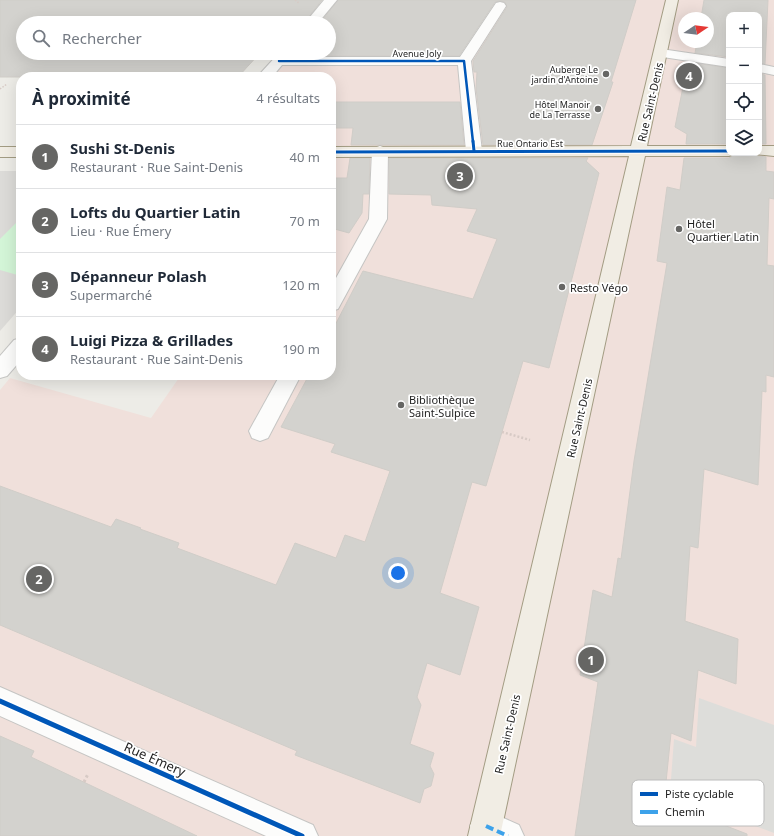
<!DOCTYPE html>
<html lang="fr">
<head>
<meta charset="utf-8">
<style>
	:root { --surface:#fff; --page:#f6f6f7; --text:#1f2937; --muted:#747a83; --line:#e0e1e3; --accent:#666664 }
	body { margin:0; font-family:"Noto Sans",sans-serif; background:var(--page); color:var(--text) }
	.controls { position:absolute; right:12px; top:12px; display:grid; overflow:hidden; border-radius:8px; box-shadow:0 4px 16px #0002 }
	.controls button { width:36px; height:36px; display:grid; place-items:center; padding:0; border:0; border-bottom:1px solid var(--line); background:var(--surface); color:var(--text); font:20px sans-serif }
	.compass { position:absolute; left:678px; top:12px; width:36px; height:36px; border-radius:50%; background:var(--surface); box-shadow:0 4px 16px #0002; rotate:77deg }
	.you { position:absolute; left:398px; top:573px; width:14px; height:14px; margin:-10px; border:3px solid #fff; border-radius:50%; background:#1a73e8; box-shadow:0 0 0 6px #1a73e833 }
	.badge { display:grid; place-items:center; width:26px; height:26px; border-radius:50%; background:var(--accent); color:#fff; font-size:13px; font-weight:700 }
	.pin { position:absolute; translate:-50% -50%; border:2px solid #fff; box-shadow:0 1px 4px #0006 }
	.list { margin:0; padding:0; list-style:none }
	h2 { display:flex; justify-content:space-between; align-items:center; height:52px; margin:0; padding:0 16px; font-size:17px }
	h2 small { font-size:13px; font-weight:400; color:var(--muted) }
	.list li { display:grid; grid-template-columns:26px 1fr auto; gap:12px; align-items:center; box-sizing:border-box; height:64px; padding:0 16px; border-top:1px solid var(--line) }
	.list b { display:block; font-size:15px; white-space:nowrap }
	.list p { margin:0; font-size:13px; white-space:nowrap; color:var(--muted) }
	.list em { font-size:13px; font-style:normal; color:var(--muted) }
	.icon { flex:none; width:22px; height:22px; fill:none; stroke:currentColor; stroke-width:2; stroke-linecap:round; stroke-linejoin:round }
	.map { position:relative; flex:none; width:774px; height:836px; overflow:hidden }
	.search { position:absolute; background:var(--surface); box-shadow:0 4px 16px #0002; left:16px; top:16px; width:320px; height:44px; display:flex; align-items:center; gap:10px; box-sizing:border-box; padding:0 14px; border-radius:22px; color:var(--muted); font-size:15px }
	.panel { position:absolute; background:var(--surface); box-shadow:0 4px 16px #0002; left:16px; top:72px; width:320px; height:308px; border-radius:16px }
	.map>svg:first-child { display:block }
	.residential { fill:#dcdbd8 }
	.commercial { fill:#f0e0db; fill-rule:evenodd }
	.park { fill:#d3f5d7 }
	.parking { fill:#ddddda }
	.building { fill:#d3d2ce; stroke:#d0cdc8 }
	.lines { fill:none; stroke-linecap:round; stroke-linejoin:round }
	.minor-casing { stroke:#c5c5c3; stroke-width:2 }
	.major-casing { stroke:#a39c83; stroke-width:2 }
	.path-far2 { stroke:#d7cac5; stroke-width:1.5; stroke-dasharray:1.5 1.5; stroke-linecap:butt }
	.path-far1 { stroke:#d7cac5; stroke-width:2.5; stroke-dasharray:2 2; stroke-linecap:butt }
	.path { stroke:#d7cac5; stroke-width:3; stroke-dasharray:2.5 2.5; stroke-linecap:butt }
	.minor { fill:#fcfcfb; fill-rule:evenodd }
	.major { fill:#f1ede4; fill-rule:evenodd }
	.quiet { stroke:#3da2ea; stroke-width:4; stroke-dasharray:8 4; stroke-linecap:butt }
	.cycleway-far2-casing { stroke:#fff; stroke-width:4 }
	.cycleway-far1-casing { stroke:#fff; stroke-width:5 }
	.cycleway-casing { stroke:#fff; stroke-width:8 }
	.cycleway-far2 { stroke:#0057b8; stroke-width:2.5 }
	.cycleway-far1 { stroke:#0057b8; stroke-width:3 }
	.cycleway { stroke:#0057b8; stroke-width:5 }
	.poi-dot { fill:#666664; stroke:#fff; stroke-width:1.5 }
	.labels { text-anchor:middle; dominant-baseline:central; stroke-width:3.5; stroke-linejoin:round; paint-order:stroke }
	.far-street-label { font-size:9px; fill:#1e1e1e; stroke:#fff }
	.far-poi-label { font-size:9px; fill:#1e1e1e; stroke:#fff; text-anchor:end }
	.street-label { font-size:11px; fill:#1e1e1e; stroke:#fff }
	.poi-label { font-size:11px; fill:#1e1e1e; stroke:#fff; text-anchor:start }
	.near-street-label { font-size:13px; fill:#1e1e1e; stroke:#fff }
	.key { fill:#fff; stroke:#bcbcbc; stroke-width:1 }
	.key-label { font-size:11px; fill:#1e1e1e }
</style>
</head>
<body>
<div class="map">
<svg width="774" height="836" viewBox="0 0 774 836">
	<rect width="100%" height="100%" fill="#edece7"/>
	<polygon class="residential" points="0,171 21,171 21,307 0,331"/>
	<path class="commercial" d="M585,0H774V836H0V390L10,378L151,418L181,375H331V77H273L284,64L467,63L510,3ZM729,15H759V153H729ZM684,18H708V42H684Z"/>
	<polygon class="park" points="21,218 21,276 0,270 0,239"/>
	<polygon class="parking" points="699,698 774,725 774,833 670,793 674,739 696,747"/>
	<g class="building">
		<polygon points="0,0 322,0 304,23 23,23 23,53 260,53 238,77 0,77"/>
		<polygon points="338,0 636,0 611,82 613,82 592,145 483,145 476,88 477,72 474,72 473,61 507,7 505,2 500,1 495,2 459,56 320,56 296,53 329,53 329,23 320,23"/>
		<polygon points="704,0 768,0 765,64 759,63 759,15 729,15 729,57 695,53 697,42 708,42 708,18 701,18"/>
		<polygon points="688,62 729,68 729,144 686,144 687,134 675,127"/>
		<polygon points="759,74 765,75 766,144 759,144"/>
		<polygon points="331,102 460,102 464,145 351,145 353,128 331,128"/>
		<polygon points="737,153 750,153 753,155 766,157 766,171 774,172 774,199 769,198 767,265 774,266 774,377 766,375 766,392 762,391 758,485 704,469 698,548 690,546 685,621 738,639 736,684 698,670 691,741 671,733 664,802 747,834 747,836 575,836 598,682 580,675 593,590 612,597 618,558 621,559 634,461 667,263 657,261 667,187 680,190 684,158 729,158"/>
		<polygon points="350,158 370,158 369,194 363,194 362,213 349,233 331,228 331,178 347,178"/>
		<polygon points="389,158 588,158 586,161 599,173 549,368 523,361 486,486 472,482 440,593 479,607 460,675 427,663 417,697 421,705 410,744 434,753 430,766 434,774 431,786 424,789 420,803 295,755 297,751 0,625 0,486 111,527 116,519 141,528 140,529 179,543 177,548 276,585 295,543 336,558 345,535 365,542 390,471 331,452 335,444 281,427 309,375 331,375 331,333 363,271 473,299 497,239 467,231 477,209 432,205 431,195 389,194"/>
		<polygon points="0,736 34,751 31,757 197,836 0,836"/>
	</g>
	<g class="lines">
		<defs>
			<g id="minor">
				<polygon points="324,0 337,0 318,23 305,23"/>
				<polygon points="500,2 504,3 506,6 471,61 482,151 480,154 474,156 468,154 466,151 458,65 282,65 272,77 257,77 279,53 293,53 290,57 460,57 496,3"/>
				<polygon points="661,49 729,59 729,67 656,56 654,53 656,50"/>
				<polygon points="759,64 774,67 774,75 759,72"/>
				<polygon points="380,146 386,148 388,151 387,219 338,309 331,311 331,287 369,219 372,151 374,148"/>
				<polygon points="21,338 21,360 7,376 0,378 0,356 14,340"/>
				<polygon points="280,375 301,375 268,438 260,441 252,438 249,431"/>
				<polygon points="0,687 313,825 318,836 266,836 0,716"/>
				<polygon points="486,810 519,825 524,836 474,836 470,826 475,815"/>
			</g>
			<g id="major">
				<polygon points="666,0 678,0 647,146 729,146 729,153 736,153 729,156 645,156 500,836 468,836 629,156 331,157 331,147 631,146"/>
				<polygon points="759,146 774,146 774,156 753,154 752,153 759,153"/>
				<rect x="0" y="147" width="21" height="10"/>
			</g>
		</defs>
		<use href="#minor" class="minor-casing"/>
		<use href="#major" class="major-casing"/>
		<g class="path-far2">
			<polyline points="295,0 299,3"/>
			<polyline points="0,89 7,84"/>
		</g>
		<polyline class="path-far1" points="502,432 530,440"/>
		<polyline class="path" points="84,782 88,774"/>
		<use href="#minor" class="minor"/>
		<use href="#major" class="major"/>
		<polyline class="quiet" points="486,826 508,836"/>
		<defs>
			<polyline id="cycleway-far2" points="279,61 464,61 473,142"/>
			<g id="cycleway-far1">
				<polyline points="473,141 474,151"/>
				<polyline points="331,152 729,151"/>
			</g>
			<polyline id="cycleway" points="0,701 302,836"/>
		</defs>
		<use href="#cycleway-far2" class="cycleway-far2-casing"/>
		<use href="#cycleway-far1" class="cycleway-far1-casing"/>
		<use href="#cycleway" class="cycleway-casing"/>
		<use href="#cycleway-far2" class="cycleway-far2"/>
		<use href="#cycleway-far1" class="cycleway-far1"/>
		<use href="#cycleway" class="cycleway"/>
	</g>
	<g class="poi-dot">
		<circle cx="606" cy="74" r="4"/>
		<circle cx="598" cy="109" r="4"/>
		<circle cx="679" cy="229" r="4"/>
		<circle cx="562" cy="287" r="4"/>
		<circle cx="401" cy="405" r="4"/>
	</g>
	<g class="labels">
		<g class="far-street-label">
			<text x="417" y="53">Avenue Joly</text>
			<text x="530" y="143">Rue Ontario Est</text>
		</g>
		<g class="far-poi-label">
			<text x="598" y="69">Auberge Le<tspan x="598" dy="10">jardin d'Antoine</tspan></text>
			<text x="590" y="104">Hôtel Manoir<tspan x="590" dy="10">de La Terrasse</tspan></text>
		</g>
		<g class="street-label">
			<text transform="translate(650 102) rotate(-77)">Rue Saint-Denis</text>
			<text transform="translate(579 418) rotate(-77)">Rue Saint-Denis</text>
			<text transform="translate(507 734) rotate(-77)">Rue Saint-Denis</text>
		</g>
		<g class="poi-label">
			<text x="687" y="223">Hôtel<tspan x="687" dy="13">Quartier Latin</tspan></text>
			<text x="570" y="287">Resto Végo</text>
			<text x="409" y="399">Bibliothèque<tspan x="409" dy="13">Saint-Sulpice</tspan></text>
		</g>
		<g class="near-street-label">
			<text transform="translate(155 759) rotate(24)">Rue Émery</text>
		</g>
	</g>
	<rect x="632" y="780" width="132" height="46" rx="6" class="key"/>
	<rect x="640" y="792" width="18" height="4" fill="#0057b8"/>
	<rect x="640" y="810" width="18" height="4" fill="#3da2ea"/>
	<g class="key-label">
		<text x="665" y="798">Piste cyclable</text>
		<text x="665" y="816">Chemin</text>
	</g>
</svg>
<div class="controls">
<button>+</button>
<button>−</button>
<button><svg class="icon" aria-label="locate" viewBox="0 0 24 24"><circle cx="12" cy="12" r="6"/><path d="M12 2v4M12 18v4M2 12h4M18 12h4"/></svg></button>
<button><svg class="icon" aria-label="layers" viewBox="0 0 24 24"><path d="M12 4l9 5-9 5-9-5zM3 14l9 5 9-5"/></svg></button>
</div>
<svg class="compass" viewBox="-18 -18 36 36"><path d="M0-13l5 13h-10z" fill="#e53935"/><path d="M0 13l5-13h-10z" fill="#747a83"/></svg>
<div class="you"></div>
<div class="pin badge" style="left:591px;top:660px">1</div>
<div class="pin badge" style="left:39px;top:579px">2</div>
<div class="pin badge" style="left:460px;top:176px">3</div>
<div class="pin badge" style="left:689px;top:76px">4</div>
<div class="search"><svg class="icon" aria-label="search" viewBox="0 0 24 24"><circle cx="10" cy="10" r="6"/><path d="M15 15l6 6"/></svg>Rechercher</div>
<section class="panel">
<h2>À proximité<small>4 résultats</small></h2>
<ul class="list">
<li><span class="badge">1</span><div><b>Sushi St-Denis</b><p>Restaurant · Rue Saint-Denis</p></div><em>40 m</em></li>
<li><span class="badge">2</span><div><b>Lofts du Quartier Latin</b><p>Lieu · Rue Émery</p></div><em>70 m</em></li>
<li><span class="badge">3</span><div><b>Dépanneur Polash</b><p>Supermarché</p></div><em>120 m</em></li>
<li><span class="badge">4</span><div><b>Luigi Pizza &amp; Grillades</b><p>Restaurant · Rue Saint-Denis</p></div><em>190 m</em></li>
</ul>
</section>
</div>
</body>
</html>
